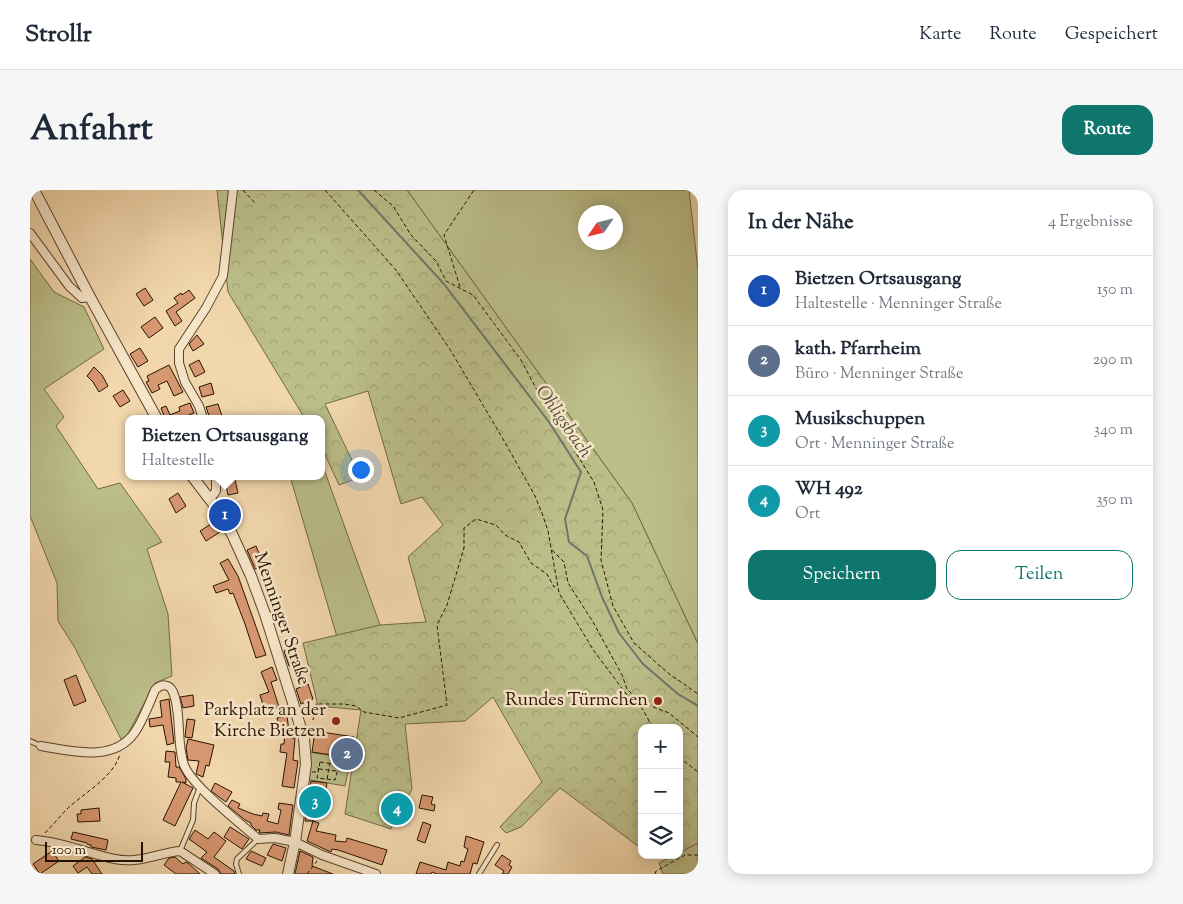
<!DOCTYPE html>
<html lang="de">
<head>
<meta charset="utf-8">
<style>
	:root { --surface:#fff; --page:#f6f6f7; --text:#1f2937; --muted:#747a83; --line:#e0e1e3; --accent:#0f766e }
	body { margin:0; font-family:"Sorts Mill Goudy",serif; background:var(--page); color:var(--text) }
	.controls { position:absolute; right:15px; bottom:15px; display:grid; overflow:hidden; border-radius:10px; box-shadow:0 2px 12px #0003 }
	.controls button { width:45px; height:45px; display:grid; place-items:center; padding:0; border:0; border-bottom:1px solid var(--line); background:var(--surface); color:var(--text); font:25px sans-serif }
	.compass { position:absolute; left:548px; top:15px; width:45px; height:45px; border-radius:50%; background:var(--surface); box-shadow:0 2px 12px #0003; rotate:235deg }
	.scale { position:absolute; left:15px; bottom:12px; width:98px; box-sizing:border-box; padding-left:5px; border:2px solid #281301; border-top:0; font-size:14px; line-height:18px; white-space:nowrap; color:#281301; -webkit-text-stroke:4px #f7e5c9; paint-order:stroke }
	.you { position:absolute; left:330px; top:279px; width:18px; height:18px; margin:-12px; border:4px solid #fff; border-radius:50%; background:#1a73e8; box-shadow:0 0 0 8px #1a73e833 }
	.badge { display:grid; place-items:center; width:32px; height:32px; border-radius:50%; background:var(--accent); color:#fff; font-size:16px; font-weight:700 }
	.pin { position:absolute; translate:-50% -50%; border:2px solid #fff; box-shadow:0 1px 5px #0006 }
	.popup { position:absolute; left:95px; top:225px; width:200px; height:65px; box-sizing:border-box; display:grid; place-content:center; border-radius:10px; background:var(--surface); filter:drop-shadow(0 1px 4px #0005); font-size:16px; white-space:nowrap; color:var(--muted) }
	.popup b { font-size:19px; color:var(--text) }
	.popup::after { content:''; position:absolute; left:50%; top:100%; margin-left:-10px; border:10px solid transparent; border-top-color:var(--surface) }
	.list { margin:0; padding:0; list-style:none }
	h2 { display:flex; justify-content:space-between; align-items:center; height:65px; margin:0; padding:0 20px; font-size:21px }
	h2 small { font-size:16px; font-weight:400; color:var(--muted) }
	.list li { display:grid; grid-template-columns:32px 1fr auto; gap:15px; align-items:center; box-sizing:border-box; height:70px; padding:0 20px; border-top:1px solid var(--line) }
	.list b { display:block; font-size:19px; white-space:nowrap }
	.list p { margin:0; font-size:16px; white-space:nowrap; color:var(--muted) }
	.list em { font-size:16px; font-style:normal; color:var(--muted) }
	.actions { display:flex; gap:10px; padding:15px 20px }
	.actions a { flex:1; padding:11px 0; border:1px solid var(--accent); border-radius:15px; text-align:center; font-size:18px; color:var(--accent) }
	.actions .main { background:var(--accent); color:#fff }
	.icon { flex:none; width:28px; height:28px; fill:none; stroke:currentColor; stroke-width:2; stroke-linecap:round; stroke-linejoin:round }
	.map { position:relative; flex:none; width:668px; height:684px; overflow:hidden; border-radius:15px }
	header { display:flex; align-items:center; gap:30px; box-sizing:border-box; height:70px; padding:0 25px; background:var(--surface); border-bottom:1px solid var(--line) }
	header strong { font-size:24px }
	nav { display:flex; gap:28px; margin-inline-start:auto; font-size:18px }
	.intro { display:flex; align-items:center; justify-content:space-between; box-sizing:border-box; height:120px; padding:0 30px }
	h1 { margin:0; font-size:35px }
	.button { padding:12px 22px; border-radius:15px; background:var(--accent); color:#fff; font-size:18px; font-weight:700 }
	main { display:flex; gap:30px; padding:0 30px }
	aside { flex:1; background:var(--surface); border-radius:15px; box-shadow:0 2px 12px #0003 }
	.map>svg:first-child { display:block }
	.green { fill:#bbbe89; stroke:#726845; fill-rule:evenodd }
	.forest { fill:url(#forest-crowns); stroke:#726845 }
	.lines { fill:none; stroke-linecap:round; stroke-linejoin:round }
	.stream { stroke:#6e7669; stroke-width:2 }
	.building { fill:#d79771; stroke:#281301 }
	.service-casing { stroke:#5a442c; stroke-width:6 }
	.minor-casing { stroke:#5a442c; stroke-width:10 }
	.tertiary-casing { stroke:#5a442c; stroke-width:12 }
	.path { stroke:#281301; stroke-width:1; stroke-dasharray:4 2.5; stroke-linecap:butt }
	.service { stroke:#f7e5c9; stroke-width:4 }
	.minor { stroke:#f7e5c9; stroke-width:8 }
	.tertiary { stroke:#f7e5c9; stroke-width:10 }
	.poi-dot { fill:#8f2418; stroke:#f7e5c9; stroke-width:2 }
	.labels { text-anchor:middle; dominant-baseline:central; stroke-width:5; stroke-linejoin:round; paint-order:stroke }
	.street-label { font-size:18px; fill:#281301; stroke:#f7e5c9 }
	.poi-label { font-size:18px; fill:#281301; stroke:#f7e5c9; text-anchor:end }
	.water-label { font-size:19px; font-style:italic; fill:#514d3e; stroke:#f7e5c9 }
</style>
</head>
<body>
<header>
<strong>Strollr</strong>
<nav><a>Karte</a><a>Route</a><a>Gespeichert</a></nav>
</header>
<div class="intro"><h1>Anfahrt</h1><a class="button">Route</a></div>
<main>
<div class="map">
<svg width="668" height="684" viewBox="0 0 668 684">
	<defs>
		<pattern id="forest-crowns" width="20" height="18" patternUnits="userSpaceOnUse" patternTransform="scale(1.25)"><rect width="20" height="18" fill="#bbbe89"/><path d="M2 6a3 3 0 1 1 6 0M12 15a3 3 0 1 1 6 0" fill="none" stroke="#a1a274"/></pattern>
	</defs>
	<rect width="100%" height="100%" fill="#f2d7ac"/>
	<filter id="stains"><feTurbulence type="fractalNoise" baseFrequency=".004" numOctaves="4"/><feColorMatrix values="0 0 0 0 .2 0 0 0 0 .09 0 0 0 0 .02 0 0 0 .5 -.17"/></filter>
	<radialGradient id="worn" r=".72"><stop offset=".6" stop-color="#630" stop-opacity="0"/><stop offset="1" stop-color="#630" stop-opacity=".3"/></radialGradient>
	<g class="green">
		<path d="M377,0H659L668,80V454L602,313ZM556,22H586V52H556Z"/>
		<polygon points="0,69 24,102 54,117 74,159 14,199 34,227 26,236 68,299 90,293 132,352 117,359 138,424 142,486 125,493 93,553 45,458 28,431 27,393 0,326"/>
		<polygon points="291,271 350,435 307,447 260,286 291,286"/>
		<polygon points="277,562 321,568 315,596 274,589"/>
		<polygon points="668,653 668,684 633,684 629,673 644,665 649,665 649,663"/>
	</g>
	<polygon class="forest" points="187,0 377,0 602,313 668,454 668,653 649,663 649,538 612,538 612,659 530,598 491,637 476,643 470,637 512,592 463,507 435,531 375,534 382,599 361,639 315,624 331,520 288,516 273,453 350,435 396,432 378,367 413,335 392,307 371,314 338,201 295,214 330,287 309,295 291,256 291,229 275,229 198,102"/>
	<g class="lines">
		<polyline class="stream" points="328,0 414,94 519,232 551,282 535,329 539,352 557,366 572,407 589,443 613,474 648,504 668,516"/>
	</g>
	<g class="building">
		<polygon points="115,98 123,110 114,116 106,104"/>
		<polygon points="159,100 165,108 146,122 152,131 145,136 136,121 148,113 144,108 151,103 152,105"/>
		<polygon points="125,127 133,138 119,148 111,137"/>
		<polygon points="167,145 174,154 163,161 159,154"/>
		<polygon points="110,158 118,171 108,177 100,164"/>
		<polygon points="169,170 175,182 165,187 159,175"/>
		<polygon points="139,175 153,202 144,206 137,191 128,195 130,199 122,203 116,192 119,191 117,186"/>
		<polygon points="64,177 72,185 78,196 69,202 63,192 57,186"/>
		<polygon points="181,193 184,204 172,207 169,197"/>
		<polygon points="93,200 100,211 90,217 83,206"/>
		<polygon points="160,213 164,223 149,229 134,229 135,228 131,218 136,216 140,225 150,221 149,217"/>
		<polygon points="188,214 193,229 180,229 176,217"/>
		<polygon points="194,286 204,286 208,303 198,305"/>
		<polygon points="148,303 156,316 146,323 139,309"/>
		<polygon points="184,332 190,342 176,351 170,341"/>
		<polygon points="226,356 234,376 225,379 217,360"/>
		<polygon points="198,369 208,386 236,465 226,468 215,434 203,403 200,404 198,399 186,403 183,396 199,390 190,373"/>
		<polygon points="262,458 267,474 259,476 254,461"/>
		<polygon points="242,477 247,490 241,492 249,517 235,521 230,505 239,502 231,482"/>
		<polygon points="46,485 56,511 44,516 34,490"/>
		<polygon points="278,494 283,509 271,514 266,499"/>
		<polygon points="163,505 164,516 153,518 150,507"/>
		<polygon points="139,509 144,553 137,555 133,535 120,537 119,529 132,527 130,511"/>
		<polygon points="257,526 260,548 265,548 263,570 268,571 264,598 252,596 257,563 250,562 251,554 254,554 255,542 250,542 247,528"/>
		<polygon points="157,529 165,530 162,548 155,547"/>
		<polygon points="285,541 324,547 321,568 282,562"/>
		<polygon points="158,549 184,555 179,576 176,575 173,587 166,584 169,571 158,570 156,558"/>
		<polygon points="136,561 145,562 146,577 149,577 156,589 156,593 152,592 163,598 145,636 133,630 151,592 146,592 146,588 138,587 140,572 135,572"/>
		<polygon points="281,591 297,593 293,615 285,614 283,631 275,631"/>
		<polygon points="185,593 202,602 196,612 181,601"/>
		<polygon points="392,605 403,607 401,614 405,615 404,621 389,618"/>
		<polygon points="202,610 210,614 208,618 223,624 232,626 233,623 239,624 237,631 248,634 251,620 248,619 249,613 263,615 259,645 246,642 229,643 230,640 226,640 221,635 221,633 215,630 198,616"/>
		<polygon points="69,618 70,631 48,632 47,624 51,624 51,620"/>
		<polygon points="283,631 289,633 286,641 306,645 305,651 316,652 317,648 357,660 352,675 308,660 302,659 301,662 277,651"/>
		<polygon points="393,632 401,635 395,653 387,650"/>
		<polygon points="200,637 219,649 212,659 194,647"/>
		<polygon points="165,640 178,649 184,642 196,651 184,667 204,681 205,684 191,684 188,679 171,668 177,662 159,649"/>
		<polygon points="43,642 78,650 76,660 61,657 61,655 57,654 57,653 41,649"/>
		<polygon points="436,646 454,652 447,674 443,673 440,684 407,684 402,682 401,684 386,684 390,672 416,680 418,672 430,676 431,671 434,672 438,659 434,657"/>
		<polygon points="243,654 256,658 252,671 237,665"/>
		<polygon points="22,661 29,671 10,684 3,674"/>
		<polygon points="221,661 236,668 232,676 216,669"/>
		<polygon points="270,661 283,667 282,676 303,684 265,684"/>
		<polygon points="472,665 481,671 479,675 482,677 478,684 472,684 474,681 465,675"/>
		<polygon points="55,667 62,669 72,684 62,684 57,677 48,683 43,676"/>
		<polygon points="145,667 153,674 156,672 158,673 170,684 146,684 134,675 139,668"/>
	</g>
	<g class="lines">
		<defs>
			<g id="service">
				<polyline points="0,551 11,556"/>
				<polyline points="150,661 163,630 164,613 170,597"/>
				<polyline points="209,684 206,674 207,669 228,649"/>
				<polyline points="449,684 467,655"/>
			</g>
			<g id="minor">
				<polyline points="0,43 39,96 52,108 60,107"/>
				<polyline points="173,229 169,216 155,192 149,173 149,159 176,118 193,86 203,0"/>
				<polyline points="180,309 186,301 186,286"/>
				<path d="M11,556C41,561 84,573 105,542C113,530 119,514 125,500C131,494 139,493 143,502C152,524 146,553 154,575C162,596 210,633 228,649L245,648L265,652L292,665L346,684"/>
				<path d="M6,650C33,652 59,664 85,669C108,674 128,663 150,661L185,684"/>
			</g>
			<g id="tertiary">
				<polyline points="4,0 60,107 127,229"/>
				<polyline points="162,286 191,324 202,344 221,386 235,424 274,548 276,574 265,652 258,684"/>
			</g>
		</defs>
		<use href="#service" class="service-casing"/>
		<use href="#minor" class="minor-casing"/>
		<use href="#tertiary" class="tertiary-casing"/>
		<g class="path">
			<polyline points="213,0 225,13"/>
			<polyline points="295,0 366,80 421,161 473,249 504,304 512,323 518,341 529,403 564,461 597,505 608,511 639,523 668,547"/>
			<polyline points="344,0 363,16 381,45 406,71 416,91 443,105 491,170 508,202 564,292 573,320 571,370 583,416 604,453 638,483 668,504"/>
			<polyline points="430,97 414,45 444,0"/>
			<polyline points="522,360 534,372 538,393 563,432 592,485 597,499 606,508"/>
			<polyline points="608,511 623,538"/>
			<polyline points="283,530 286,514 314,514 326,516 334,522 369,528 417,515 407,435 417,415 434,358 434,338 446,329 466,335 475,345 489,352 501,373 517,384 524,397 526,396"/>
			<polyline points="649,567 668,582"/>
			<polygon points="290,572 309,575 305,590 287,588"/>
			<polyline points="289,579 307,581"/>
			<polyline points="282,582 286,582 289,579 285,576"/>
			<polyline points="297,589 300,573"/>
			<path d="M15,643C23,635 31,625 39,617C55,603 85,585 90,564"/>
			<polyline points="277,684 287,671"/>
			<polyline points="625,684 626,681 655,665 668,665"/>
		</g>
		<use href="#service" class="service"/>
		<use href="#minor" class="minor"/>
		<use href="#tertiary" class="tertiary"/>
	</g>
	<g class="poi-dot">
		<circle cx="628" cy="511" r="5"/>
		<circle cx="306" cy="531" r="5"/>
	</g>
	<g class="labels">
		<g class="street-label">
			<text transform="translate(251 429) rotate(71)">Menninger Straße</text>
		</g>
		<g class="poi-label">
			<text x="618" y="511">Rundes Türmchen</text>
			<text x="296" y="521">Parkplatz an der<tspan x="296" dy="21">Kirche Bietzen</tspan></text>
		</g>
		<g class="water-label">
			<text transform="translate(533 232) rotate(55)">Ohligsbach</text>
		</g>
	</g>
	<rect width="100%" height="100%" filter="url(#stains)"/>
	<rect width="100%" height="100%" fill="url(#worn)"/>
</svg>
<div class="controls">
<button>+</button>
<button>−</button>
<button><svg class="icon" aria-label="layers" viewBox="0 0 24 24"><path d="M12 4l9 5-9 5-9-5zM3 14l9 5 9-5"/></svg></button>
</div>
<svg class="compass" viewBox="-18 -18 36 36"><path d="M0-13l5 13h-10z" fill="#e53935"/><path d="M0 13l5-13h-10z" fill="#747a83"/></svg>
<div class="scale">100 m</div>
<div class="you"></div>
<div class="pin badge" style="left:195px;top:325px;background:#1a4fb4">1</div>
<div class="popup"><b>Bietzen Ortsausgang</b>Haltestelle</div>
<div class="pin badge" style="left:317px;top:564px;background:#5c6f8a">2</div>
<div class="pin badge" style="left:285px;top:612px;background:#0f9aa8">3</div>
<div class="pin badge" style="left:367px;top:619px;background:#0f9aa8">4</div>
</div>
<aside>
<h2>In der Nähe<small>4 Ergebnisse</small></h2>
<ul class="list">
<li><span class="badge" style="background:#1a4fb4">1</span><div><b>Bietzen Ortsausgang</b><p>Haltestelle · Menninger Straße</p></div><em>150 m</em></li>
<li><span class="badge" style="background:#5c6f8a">2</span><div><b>kath. Pfarrheim</b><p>Büro · Menninger Straße</p></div><em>290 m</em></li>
<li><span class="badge" style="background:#0f9aa8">3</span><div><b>Musikschuppen</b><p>Ort · Menninger Straße</p></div><em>340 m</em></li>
<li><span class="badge" style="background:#0f9aa8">4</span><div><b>WH 492</b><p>Ort</p></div><em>350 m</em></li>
</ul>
<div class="actions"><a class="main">Speichern</a><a>Teilen</a></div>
</aside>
</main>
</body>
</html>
